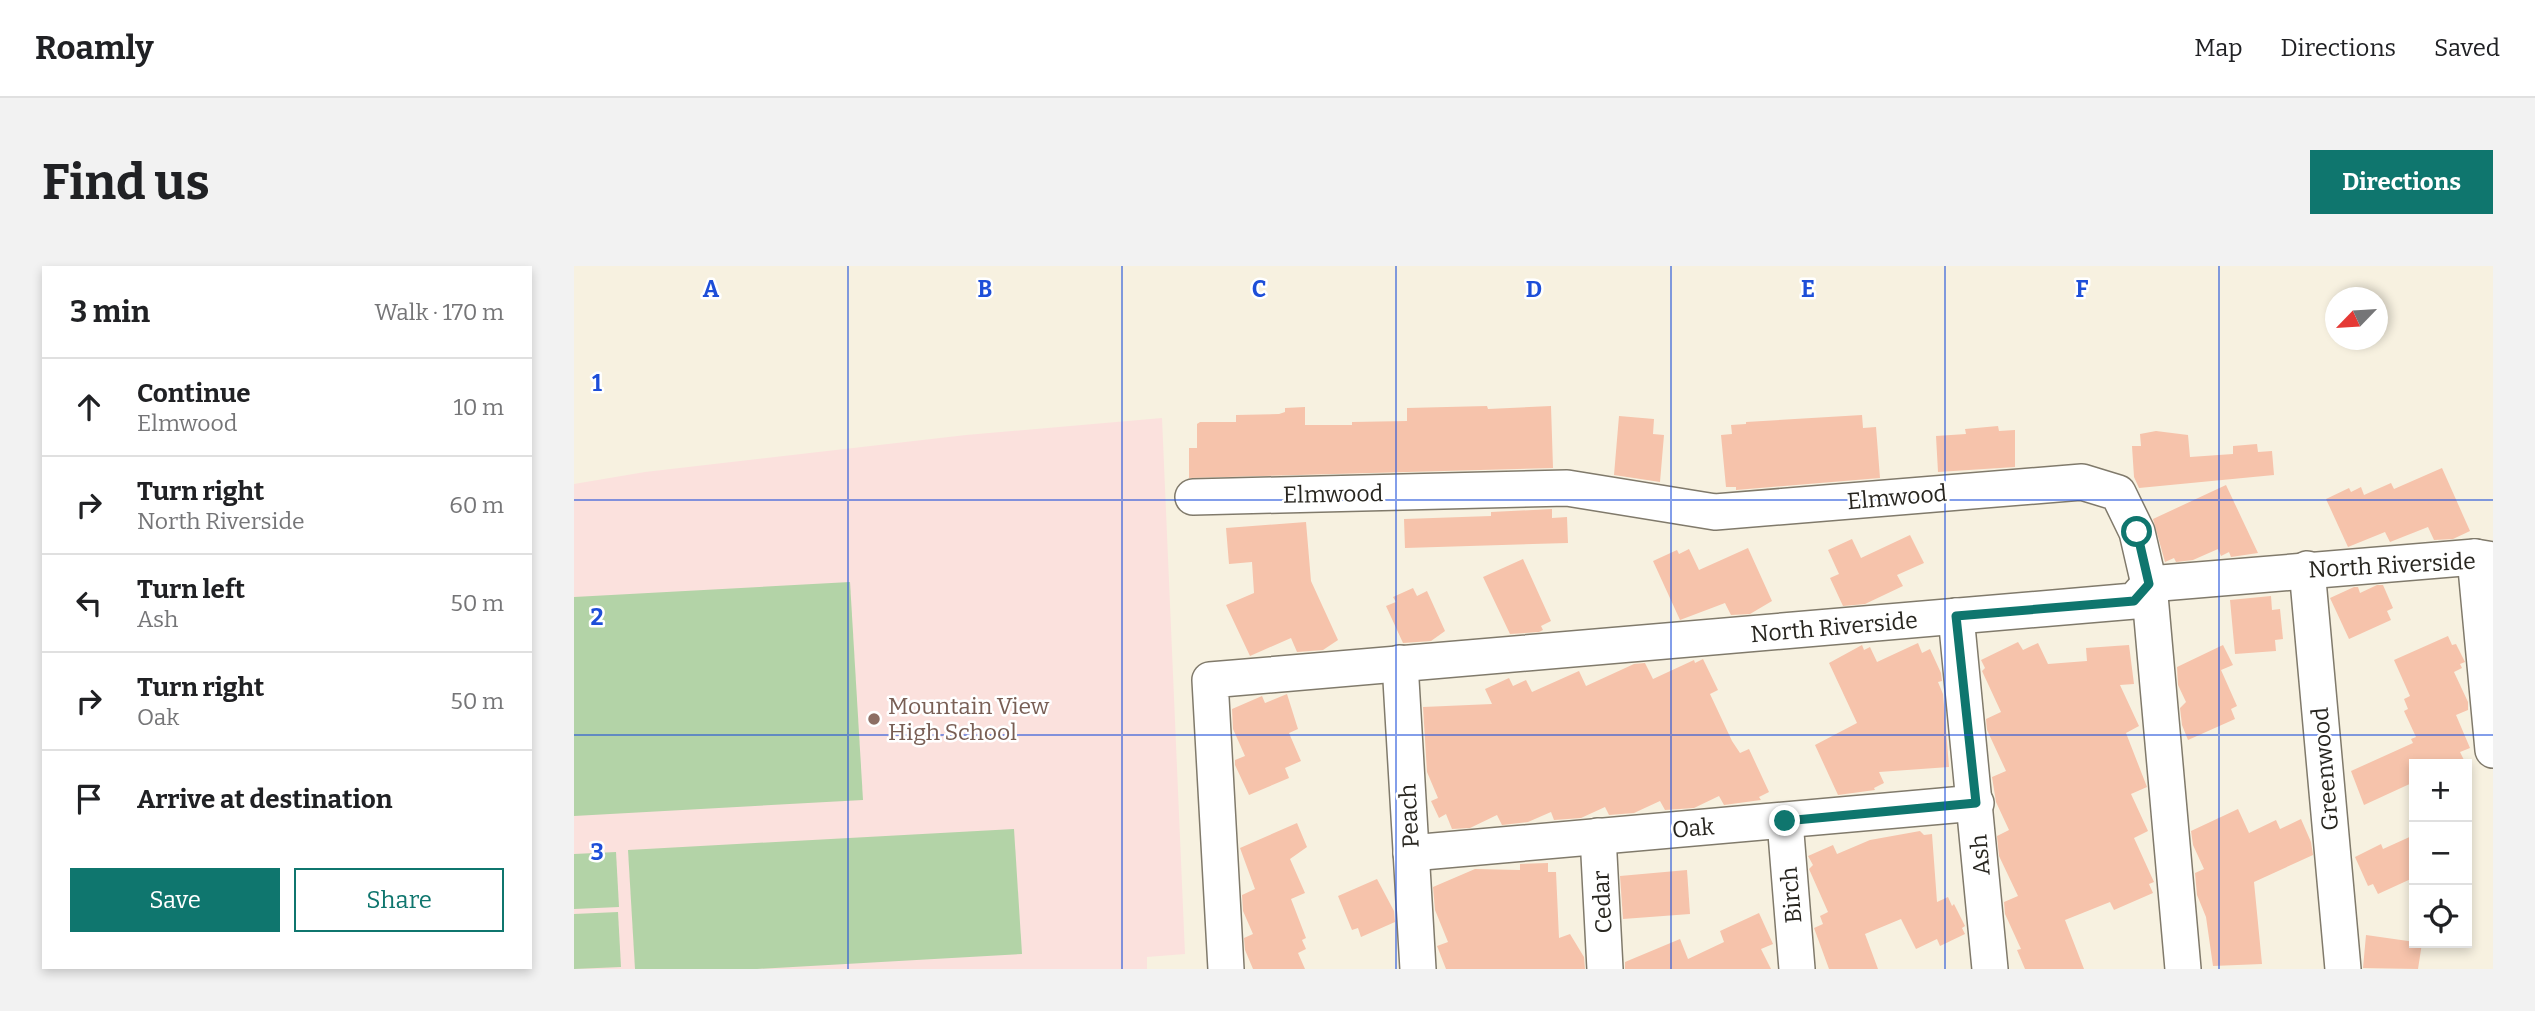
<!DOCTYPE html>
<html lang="en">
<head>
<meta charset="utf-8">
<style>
	:root { --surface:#fff; --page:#f2f2f2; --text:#202124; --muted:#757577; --line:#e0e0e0; --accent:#0f766e }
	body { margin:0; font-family:Bitter,serif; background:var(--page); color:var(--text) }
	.controls { position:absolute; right:21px; bottom:21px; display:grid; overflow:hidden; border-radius:0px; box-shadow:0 4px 10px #0003 }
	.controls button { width:63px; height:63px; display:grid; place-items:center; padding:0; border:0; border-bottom:2px solid var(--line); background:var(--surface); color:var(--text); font:35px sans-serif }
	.compass { position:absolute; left:1751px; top:21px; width:63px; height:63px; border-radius:50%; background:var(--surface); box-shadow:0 4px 10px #0003; rotate:245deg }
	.stop { position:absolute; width:21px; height:21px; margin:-16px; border:5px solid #0f766e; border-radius:50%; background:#fff }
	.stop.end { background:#0f766e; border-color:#fff; box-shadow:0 2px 7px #0008 }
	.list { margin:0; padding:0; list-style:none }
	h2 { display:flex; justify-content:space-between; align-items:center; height:91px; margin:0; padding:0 28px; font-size:30px }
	h2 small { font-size:23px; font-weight:400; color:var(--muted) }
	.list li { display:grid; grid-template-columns:46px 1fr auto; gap:21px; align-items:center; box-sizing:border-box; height:98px; padding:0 28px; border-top:2px solid var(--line) }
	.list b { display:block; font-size:26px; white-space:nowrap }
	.list p { margin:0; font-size:23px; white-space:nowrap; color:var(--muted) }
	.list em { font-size:23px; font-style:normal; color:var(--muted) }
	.actions { display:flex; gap:14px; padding:21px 28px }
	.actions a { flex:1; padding:16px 0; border:2px solid var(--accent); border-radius:0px; text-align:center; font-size:24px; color:var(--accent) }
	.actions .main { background:var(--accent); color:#fff }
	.icon { flex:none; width:38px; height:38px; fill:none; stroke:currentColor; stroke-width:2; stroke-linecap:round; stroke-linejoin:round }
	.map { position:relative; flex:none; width:1919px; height:703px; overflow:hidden; border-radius:0px }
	header { display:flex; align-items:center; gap:42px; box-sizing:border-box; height:98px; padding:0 35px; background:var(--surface); border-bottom:2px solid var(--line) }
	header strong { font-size:33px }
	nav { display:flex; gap:38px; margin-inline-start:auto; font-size:24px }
	.intro { display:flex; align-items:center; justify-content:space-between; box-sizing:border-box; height:168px; padding:0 42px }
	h1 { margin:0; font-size:49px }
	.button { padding:18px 32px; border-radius:0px; background:var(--accent); color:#fff; font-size:24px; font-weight:700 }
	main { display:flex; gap:42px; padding:0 42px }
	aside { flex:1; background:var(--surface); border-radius:0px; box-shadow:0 4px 10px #0003 }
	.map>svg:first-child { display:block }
	.education { fill:#fbe1dd }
	.green { fill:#b3d3a7 }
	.building { fill:#f6c3ab }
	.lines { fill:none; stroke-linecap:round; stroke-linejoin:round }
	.minor-casing { stroke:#807a6b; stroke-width:38 }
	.minor { stroke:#fff; stroke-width:35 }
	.route { stroke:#0f766e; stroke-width:9 }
	.grid { fill:none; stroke:#1d4ed8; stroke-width:2; stroke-opacity:0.55 }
	.education-dot { fill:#8d6e63; stroke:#fff; stroke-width:2.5 }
	.labels { text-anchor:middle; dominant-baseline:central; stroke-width:5; stroke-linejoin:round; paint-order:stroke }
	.street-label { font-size:23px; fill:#282620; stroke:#fff }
	.education-label { font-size:23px; fill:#785e54; stroke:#fff; text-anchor:start }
	.grid-label { font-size:23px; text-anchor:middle; font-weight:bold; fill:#1d4ed8; stroke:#fff; stroke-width:5; stroke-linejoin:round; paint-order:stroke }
</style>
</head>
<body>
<header>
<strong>Roamly</strong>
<nav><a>Map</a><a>Directions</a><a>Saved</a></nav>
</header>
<div class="intro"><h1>Find us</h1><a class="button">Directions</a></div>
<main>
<aside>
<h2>3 min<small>Walk · 170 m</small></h2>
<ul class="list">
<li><svg class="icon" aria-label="ahead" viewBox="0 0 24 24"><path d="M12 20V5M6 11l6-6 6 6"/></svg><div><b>Continue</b><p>Elmwood</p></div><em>10 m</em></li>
<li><svg class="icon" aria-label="right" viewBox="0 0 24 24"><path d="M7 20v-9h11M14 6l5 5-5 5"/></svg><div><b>Turn right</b><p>North Riverside</p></div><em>60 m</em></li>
<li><svg class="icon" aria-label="left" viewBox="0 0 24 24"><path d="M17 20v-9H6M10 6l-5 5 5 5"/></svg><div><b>Turn left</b><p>Ash</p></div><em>50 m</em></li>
<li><svg class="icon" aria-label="right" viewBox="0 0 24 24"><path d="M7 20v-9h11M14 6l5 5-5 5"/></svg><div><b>Turn right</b><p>Oak</p></div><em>50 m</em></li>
<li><svg class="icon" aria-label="arrive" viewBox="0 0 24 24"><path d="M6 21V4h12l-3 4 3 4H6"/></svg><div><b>Arrive at destination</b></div></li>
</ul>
<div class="actions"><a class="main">Save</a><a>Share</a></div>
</aside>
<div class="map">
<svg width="1919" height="703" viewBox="0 0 1919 703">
	<rect width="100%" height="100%" fill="#f7f1e0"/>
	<polygon class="education" points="588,152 611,688 573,691 573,703 0,703 0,218 71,206 392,169"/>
	<g class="green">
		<polygon points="276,316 289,534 0,550 0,331"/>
		<polygon points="440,563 448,688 183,703 61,703 54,584"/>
		<polygon points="42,586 45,641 0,643 0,588"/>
		<polygon points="44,646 47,701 0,703 0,648"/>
	</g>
	<g class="building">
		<polygon points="913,140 914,143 977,140 979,202 615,212 615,182 623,182 623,158 626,156 662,156 662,149 705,148 711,146 711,142 731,141 731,159 778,159 778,156 833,155 833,142"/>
		<polygon points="1288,149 1289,162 1302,161 1306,212 1162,224 1162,221 1152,221 1147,169 1158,168 1157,159 1172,158 1172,156"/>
		<polygon points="1045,150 1080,153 1079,168 1090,169 1086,216 1040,209"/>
		<polygon points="1424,160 1425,165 1441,164 1441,201 1364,206 1362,170 1392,168 1391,163"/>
		<polygon points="1582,165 1614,169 1616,191 1659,188 1659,180 1683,178 1684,186 1698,185 1700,209 1565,222 1560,211 1558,180 1567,180 1566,168"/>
		<polygon points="1868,202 1896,265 1879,273 1860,274 1854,261 1816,276 1811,266 1774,281 1752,233 1775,222 1777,226 1787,221 1790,229 1817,217 1820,223"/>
		<polygon points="1652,219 1684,287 1657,291 1655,286 1647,290 1644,283 1619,294 1602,296 1600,292 1591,296 1579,253"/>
		<polygon points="978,243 978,252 993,251 994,277 831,282 830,253 917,250 917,246"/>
		<polygon points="732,256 737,315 764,374 749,384 723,386 717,372 676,390 652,339 680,327 678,296 655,298 652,262"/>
		<polygon points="1336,269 1350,297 1323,309 1329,320 1291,338 1269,340 1256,312 1265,308 1254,284 1278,273 1287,292"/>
		<polygon points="1174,282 1198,335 1176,348 1157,349 1151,337 1106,354 1079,295 1103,284 1105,288 1115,283 1125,304"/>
		<polygon points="949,293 977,355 967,360 969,364 965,366 936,368 909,311"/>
		<polygon points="1803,319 1809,319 1819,342 1813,345 1817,354 1775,373 1756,332 1780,321 1784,321 1786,327"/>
		<polygon points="839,322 843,330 853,325 871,365 857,375 829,377 812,340 822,336 819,331"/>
		<polygon points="1697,330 1698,344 1706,343 1709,373 1701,374 1702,385 1661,388 1656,334"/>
		<polygon points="1874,370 1878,379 1882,378 1891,396 1886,398 1888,402 1880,406 1894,436 1894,444 1882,449 1896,482 1886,486 1892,498 1840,498 1840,516 1790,539 1777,505 1839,477 1837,473 1842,471 1830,445 1834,443 1830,433 1836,430 1820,394"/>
		<polygon points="1444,376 1449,384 1464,377 1474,398 1513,395 1512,382 1555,379 1560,418 1546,419 1565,460 1552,467 1573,521 1557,528 1574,565 1560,572 1580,616 1575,618 1579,627 1540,644 1536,636 1491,654 1510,703 1451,703 1443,684 1447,683 1431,648 1430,636 1444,630 1425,590 1423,570 1435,564 1422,536 1418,511 1432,505 1413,464 1412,453 1427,446 1408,405 1411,402 1407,394"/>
		<polygon points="1344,377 1348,387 1356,383 1367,407 1368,415 1364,416 1369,428 1375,501 1305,506 1310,517 1300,522 1301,524 1264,529 1241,479 1283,457 1255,397 1288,379 1290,384 1296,381 1303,396"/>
		<polygon points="1649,379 1659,399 1647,404 1663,440 1657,443 1661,453 1614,474 1608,459 1606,442 1612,436 1604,419 1603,401"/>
		<polygon points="1129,393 1144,424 1136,428 1158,475 1166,487 1175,483 1195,526 1185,531 1187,534 1150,539 1145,530 1120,542 1091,544 1086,535 1060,547 1035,549 1031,541 1007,552 980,554 977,546 954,556 928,559 923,549 896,562 878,563 872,548 865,552 857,535 864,532 853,506 849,441 918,438 911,423 935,412 939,420 952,414 958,426 1005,405 1012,420 1060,398 1071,397 1079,413 1120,394 1121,397"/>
		<polygon points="713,428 724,463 715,467 727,495 711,502 715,512 675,529 661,499 661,494 671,490 659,463 658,443 688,430 691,437"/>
		<polygon points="1664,543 1675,567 1702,554 1706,563 1727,553 1737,576 1739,589 1680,616 1688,698 1639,700 1632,651 1623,629 1621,607 1630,603 1619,579 1617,565"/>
		<polygon points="723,557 733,581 716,593 731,627 717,633 732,672 728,674 732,683 724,687 731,703 679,703 671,684 670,672 679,668 669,645 668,629 681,623 666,582"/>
		<polygon points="1346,565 1350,569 1358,568 1363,636 1374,631 1378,640 1380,638 1391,660 1388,662 1391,668 1366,680 1363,673 1342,683 1327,653 1291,668 1304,703 1255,703 1240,662 1249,658 1246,650 1254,646 1235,603 1239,599 1234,590 1259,579 1263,588 1296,574"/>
		<polygon points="1840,569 1840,599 1835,601 1839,612 1804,628 1799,618 1794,620 1781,591 1807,578 1809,583"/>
		<polygon points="974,597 974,606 982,606 985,672 996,668 1010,691 1011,703 872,703 863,680 874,676 861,644 859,621 901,603 946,604 946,598"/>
		<polygon points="1113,604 1116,648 1049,653 1046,610"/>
		<polygon points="803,613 820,645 821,656 787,671 784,662 778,664 764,630"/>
		<polygon points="1185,647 1199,678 1187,683 1197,703 1051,703 1051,696 1106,673 1114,693 1150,676 1146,665"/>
		<polygon points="1792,669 1848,677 1844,703 1789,702"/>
	</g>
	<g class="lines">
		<defs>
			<g id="minor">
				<polyline points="619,231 993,222 1141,246 1508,216 1544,227 1563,266 1575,318 1609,703"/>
				<polyline points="1901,291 1919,484"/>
				<polyline points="1733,303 1769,703"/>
				<polyline points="1382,350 1416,703"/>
				<polyline points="826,397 844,703"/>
				<polyline points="1211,555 1223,703"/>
				<polyline points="1024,570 1031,703"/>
				<polyline points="837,587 1402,537"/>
				<polyline points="652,703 636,414 1560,335 1575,318 1901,291 1919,294"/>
			</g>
		</defs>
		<use href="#minor" class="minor-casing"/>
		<use href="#minor" class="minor"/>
	</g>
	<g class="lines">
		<polyline class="route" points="1211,555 1402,537 1382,350 1560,335 1575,318 1563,266"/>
	</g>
	<path class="grid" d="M274,0V703M548,0V703M822,0V703M1097,0V703M1371,0V703M1645,0V703M0,234H1919M0,469H1919"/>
	<circle class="education-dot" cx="300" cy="453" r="7"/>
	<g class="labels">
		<g class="street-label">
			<text transform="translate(759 228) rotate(-1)">Elmwood</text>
			<text transform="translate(1323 231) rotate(-5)">Elmwood</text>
			<text transform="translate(1818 299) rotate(-3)">North Riverside</text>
			<text transform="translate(1260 361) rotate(-5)">North Riverside</text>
			<text transform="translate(1751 503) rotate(-95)">Greenwood</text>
			<text transform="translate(835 550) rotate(-93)">Peach</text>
			<text transform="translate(1119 562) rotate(-5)">Oak</text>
			<text transform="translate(1406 589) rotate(-95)">Ash</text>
			<text transform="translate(1217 629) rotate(-95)">Birch</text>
			<text transform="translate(1028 636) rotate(-93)">Cedar</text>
		</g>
		<g class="education-label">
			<text x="314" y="440">Mountain View<tspan x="314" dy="26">High School</tspan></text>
		</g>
	</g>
	<g class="grid-label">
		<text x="137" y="31">A</text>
		<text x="411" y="31">B</text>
		<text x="685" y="31">C</text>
		<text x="960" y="31">D</text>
		<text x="1234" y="31">E</text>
		<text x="1508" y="31">F</text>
		<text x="23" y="125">1</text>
		<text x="23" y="359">2</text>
		<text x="23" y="594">3</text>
	</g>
</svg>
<div class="controls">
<button>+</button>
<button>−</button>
<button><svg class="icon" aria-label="locate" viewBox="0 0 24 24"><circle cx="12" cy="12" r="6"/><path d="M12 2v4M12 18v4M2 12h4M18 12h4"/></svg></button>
</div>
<svg class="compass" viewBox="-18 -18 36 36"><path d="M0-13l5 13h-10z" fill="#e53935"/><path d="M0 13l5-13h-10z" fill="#757577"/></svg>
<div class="stop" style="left:1563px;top:266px"></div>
<div class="stop end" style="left:1211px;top:555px"></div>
</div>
</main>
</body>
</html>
